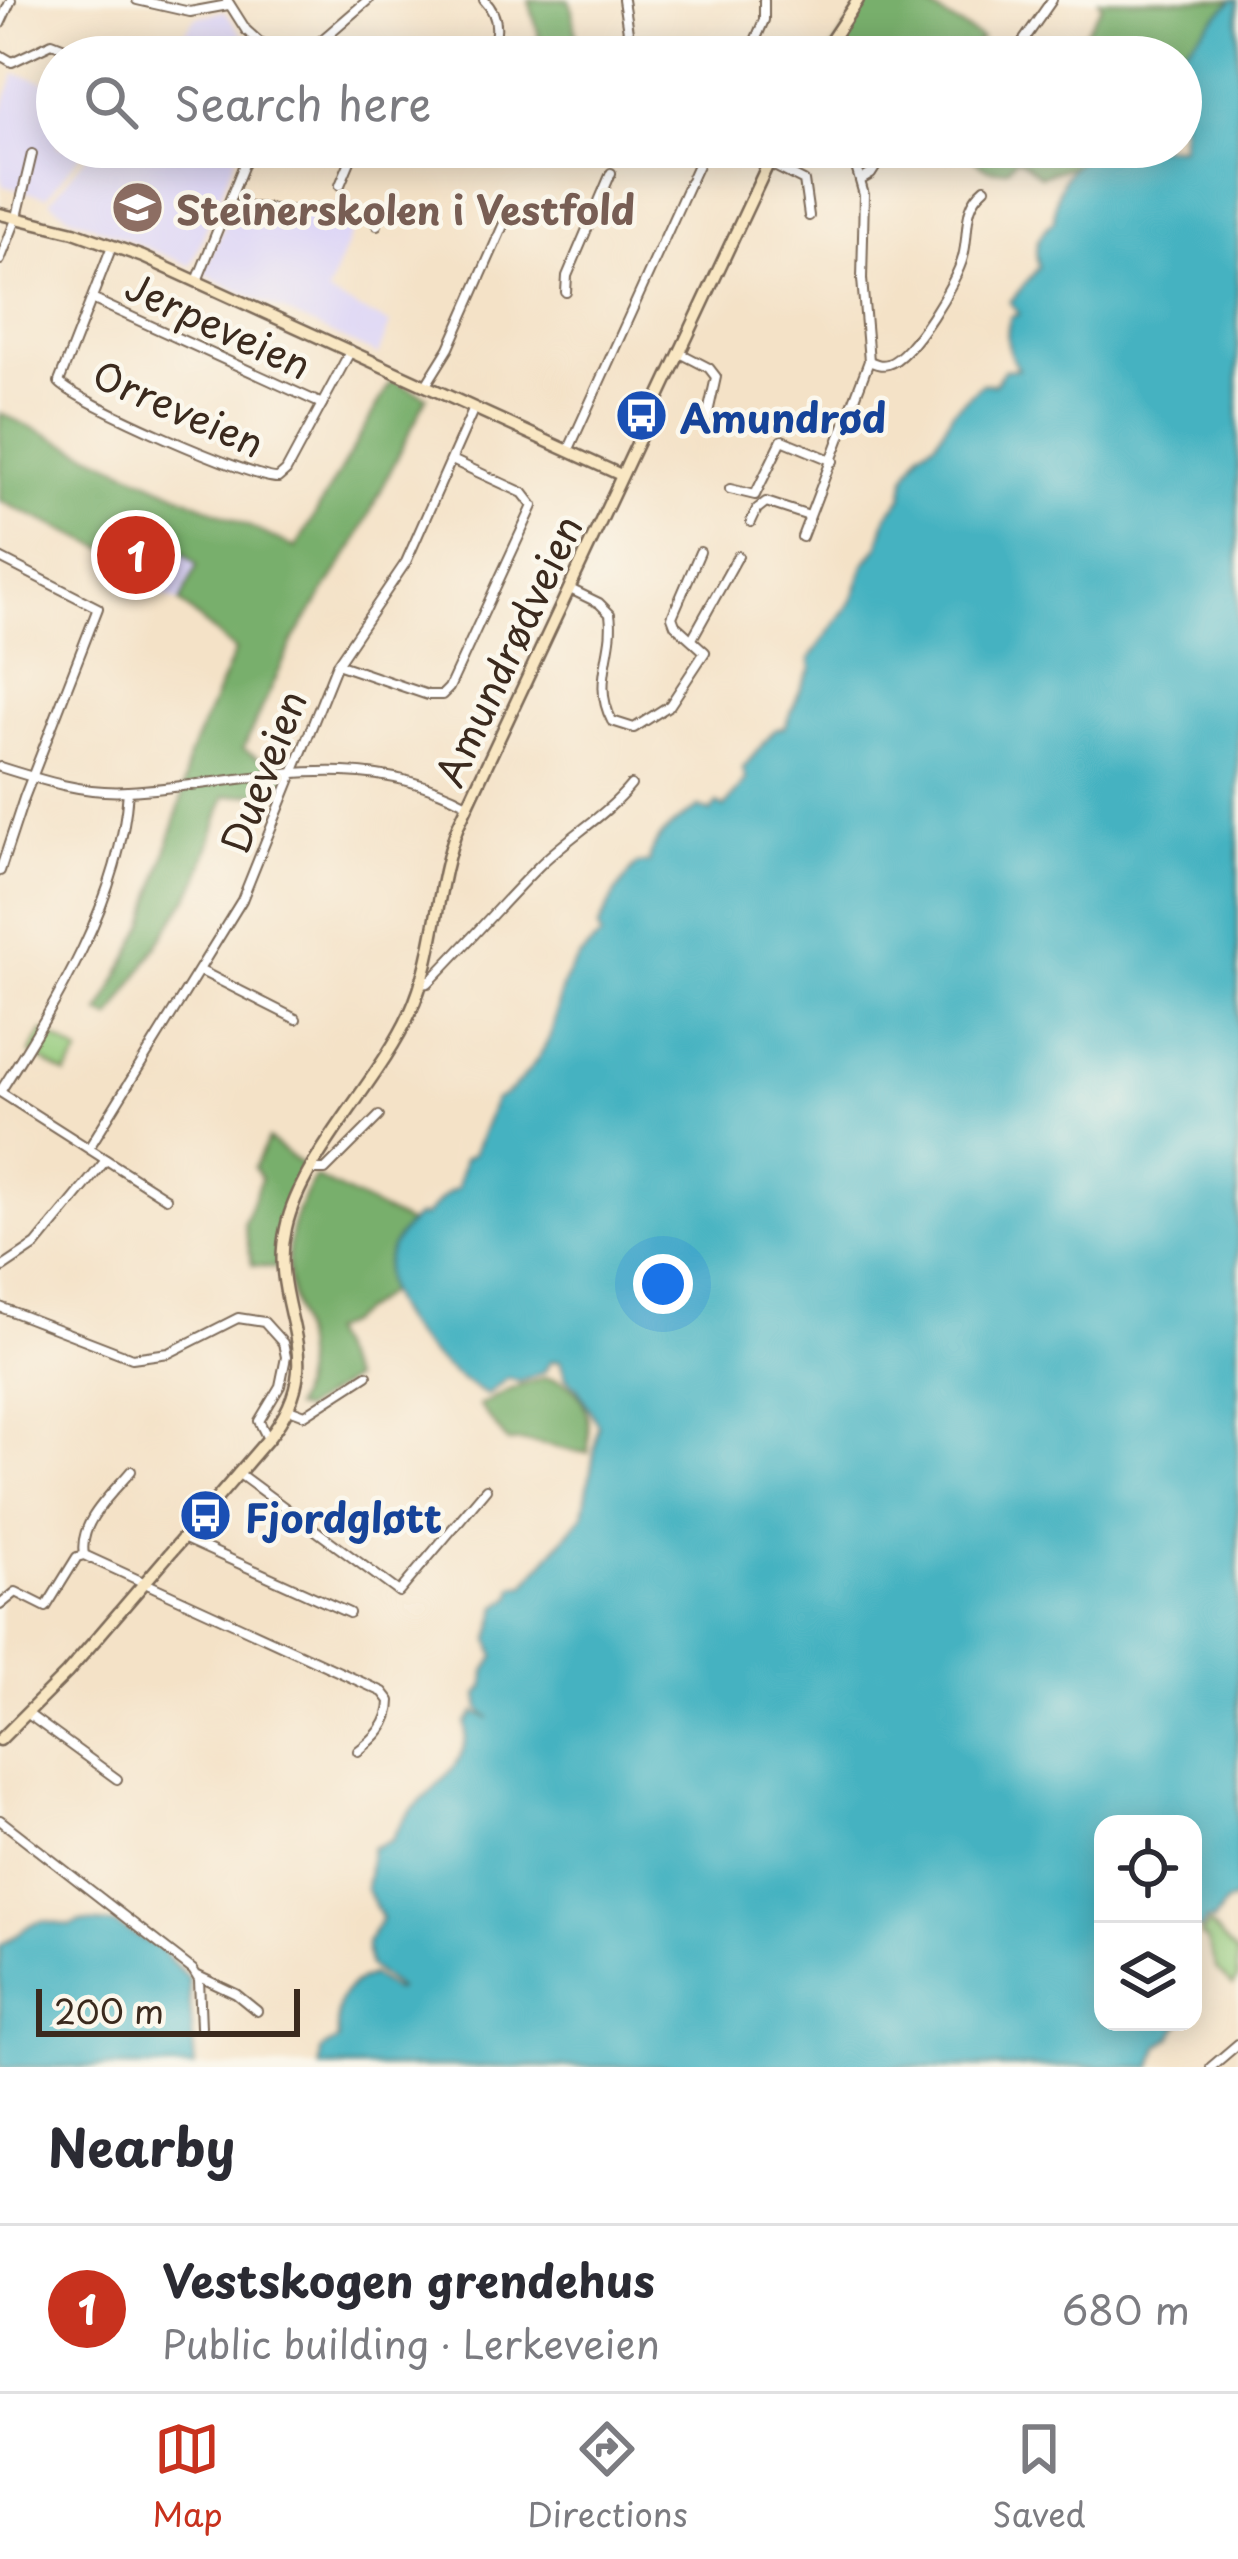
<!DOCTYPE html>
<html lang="en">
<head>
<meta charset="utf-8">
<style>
	:root { --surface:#fff; --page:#f2f2f3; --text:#2b2b33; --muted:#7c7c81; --line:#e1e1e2; --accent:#c8321e }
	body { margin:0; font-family:"Playpen Sans",sans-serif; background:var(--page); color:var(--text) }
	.controls { position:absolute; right:36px; bottom:36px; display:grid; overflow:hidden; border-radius:24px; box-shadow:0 6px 30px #0003 }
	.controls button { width:108px; height:108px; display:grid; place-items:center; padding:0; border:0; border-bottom:3px solid var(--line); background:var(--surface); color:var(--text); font:60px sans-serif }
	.scale { position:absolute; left:36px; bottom:30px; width:264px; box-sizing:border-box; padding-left:12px; border:6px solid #3b2a1e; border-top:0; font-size:33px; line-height:42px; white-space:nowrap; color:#3b2a1e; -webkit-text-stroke:9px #fbf7ec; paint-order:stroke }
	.you { position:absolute; left:663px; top:1284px; width:42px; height:42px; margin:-30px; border:9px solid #fff; border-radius:50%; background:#1a73e8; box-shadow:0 0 0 18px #1a73e833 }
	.badge { display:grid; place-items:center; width:78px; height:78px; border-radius:50%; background:var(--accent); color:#fff; font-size:39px; font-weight:700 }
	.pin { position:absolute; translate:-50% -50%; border:6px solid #fff; box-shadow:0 3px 12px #0006 }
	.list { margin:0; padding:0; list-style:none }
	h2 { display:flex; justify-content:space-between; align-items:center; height:156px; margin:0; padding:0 48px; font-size:51px }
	h2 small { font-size:39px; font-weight:400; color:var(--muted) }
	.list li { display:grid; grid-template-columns:78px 1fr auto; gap:36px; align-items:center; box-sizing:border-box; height:168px; padding:0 48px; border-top:3px solid var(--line) }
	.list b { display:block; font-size:45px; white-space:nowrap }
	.list p { margin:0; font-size:39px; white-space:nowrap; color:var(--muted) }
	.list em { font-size:39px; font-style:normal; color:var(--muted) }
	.icon { flex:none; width:66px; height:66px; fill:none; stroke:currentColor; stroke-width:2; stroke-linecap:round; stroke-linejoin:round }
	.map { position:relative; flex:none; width:1238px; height:2067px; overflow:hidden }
	.search { position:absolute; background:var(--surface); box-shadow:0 6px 30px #0003; left:36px; right:36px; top:36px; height:132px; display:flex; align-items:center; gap:30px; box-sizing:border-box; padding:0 42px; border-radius:66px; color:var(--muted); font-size:45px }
	.sheet { height:324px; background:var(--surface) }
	nav { display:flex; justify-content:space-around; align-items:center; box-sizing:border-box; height:168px; border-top:3px solid var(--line); background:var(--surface); font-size:33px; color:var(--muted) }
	nav a { display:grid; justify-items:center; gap:6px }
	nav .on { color:var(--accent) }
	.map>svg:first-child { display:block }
	.built { fill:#ddd5f6 }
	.green { fill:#95cb7d; stroke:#687a4e; stroke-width:3 }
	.forest { fill:#78af6c; stroke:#5a6c45; stroke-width:3 }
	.water { fill:#45b2c1; stroke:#406e70; stroke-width:3 }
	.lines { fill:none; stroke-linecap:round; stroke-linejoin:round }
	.minor-casing { stroke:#7c6a59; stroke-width:12 }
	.secondary-casing { stroke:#7c6a59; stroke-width:15 }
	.minor { stroke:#fff; stroke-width:8 }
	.secondary { stroke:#f9e7c3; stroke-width:10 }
	.labels { text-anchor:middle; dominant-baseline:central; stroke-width:9; stroke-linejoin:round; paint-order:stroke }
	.education-label { font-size:39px; font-weight:bold; fill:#785e54; stroke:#fbf7ec; text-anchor:start }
	.street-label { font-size:39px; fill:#3b2a1e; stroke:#fbf7ec }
	.transit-label { font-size:39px; font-weight:bold; fill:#164399; stroke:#fbf7ec; text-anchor:start }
</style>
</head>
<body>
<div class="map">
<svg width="1238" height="2067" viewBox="0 0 1238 2067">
	<rect width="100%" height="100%" fill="#fbf7ec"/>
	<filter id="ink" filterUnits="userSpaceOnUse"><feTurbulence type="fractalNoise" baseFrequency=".00833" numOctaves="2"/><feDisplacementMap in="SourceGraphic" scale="24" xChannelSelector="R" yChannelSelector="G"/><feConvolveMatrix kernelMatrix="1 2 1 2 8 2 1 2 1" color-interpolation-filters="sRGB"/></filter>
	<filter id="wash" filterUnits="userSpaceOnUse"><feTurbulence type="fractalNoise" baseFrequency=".004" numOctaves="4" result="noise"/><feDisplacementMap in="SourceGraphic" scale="48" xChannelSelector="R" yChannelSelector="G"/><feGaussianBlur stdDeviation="2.7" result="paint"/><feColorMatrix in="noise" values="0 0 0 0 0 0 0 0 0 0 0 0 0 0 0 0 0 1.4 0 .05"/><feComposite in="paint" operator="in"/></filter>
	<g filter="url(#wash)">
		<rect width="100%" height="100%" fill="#f4e2c7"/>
		<g class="built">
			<polygon points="224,11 247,41 244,57 167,57 196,17"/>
			<polygon points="15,73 57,85 57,147 87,147 47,197 3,186 0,174 0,118"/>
			<polygon points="94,147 240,147 191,266 68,215 50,201"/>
			<polygon points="363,205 327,294 390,324 378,355 203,274 232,208"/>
			<polygon points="132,518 181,539 179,548 197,565 180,602 110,573"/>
		</g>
		<g class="green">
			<polygon points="43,1031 80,1054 66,1075 30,1053"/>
			<polygon points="1209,1924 1236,1953 1238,1979 1233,1986 1217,1970 1206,1940 1200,1936"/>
		</g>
		<g class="forest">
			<polygon points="529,0 570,0 580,57 528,57 539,36"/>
			<polygon points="866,0 917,0 982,39 958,57 840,57 831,52"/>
			<polygon points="1099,0 1233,0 1179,55 1063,57 1077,45 1102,6"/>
			<path d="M967,147H1105V148L1066,168L1040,176L1017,158L1007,169C986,173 977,166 967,147Z"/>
			<polygon points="392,380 427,397 354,545 294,639 243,749 269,764 291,763 282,791 225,796 198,881 111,1018 100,1013 145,924 183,794 187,761 235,651 180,602 197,565 178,548 180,539 132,518 117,554 0,501 0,413 296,548"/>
			<path d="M268,1139L306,1168C283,1206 275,1222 277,1268L252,1265L244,1223L261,1179L254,1168Z"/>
			<path d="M315,1177L410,1224C394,1246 380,1265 388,1292L346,1323L328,1332L351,1380L303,1410L293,1408C311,1368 302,1337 292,1296C281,1253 292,1214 315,1177Z"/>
			<path d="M544,1378C587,1379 591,1419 588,1453C560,1451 536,1439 508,1442L479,1406L511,1389Z"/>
		</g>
		<g class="water">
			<path d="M1233,0H1238V1898L1226,1903L1213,1921L1207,1920L1200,1930L1193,1926V1824H1103V2022L1181,2023L1172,2037L1159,2046L1153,2067H320L321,2050L338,2040C336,2005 336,1989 371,1975L395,1991L398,1989L369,1966L366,1943L382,1918L366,1889L372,1848L392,1840C408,1797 473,1775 466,1724L475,1712L490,1718L480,1709L478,1695L485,1687L486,1671L495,1657L490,1640L498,1606L512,1597L514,1587L525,1585L583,1515L594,1454L598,1425L577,1387L566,1378L560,1360L551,1361L544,1372L520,1382L508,1378L487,1395C444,1373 365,1306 390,1250C394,1242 406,1226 413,1220C426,1210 417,1224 429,1212C440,1201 443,1195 457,1188L464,1159L474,1153L495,1100C517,1091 540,1058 550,1036C557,1018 557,997 565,980C572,964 587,947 601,937L598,928L615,893L637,864L649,863C652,836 678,821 699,807L711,812L717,803L724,808L746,780L743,768L775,730L785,727C793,710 802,681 811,670L810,659L853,599L864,565L879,545L887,515L902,498L906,476L921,450L936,441L953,411L982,384H995L1004,370L1018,369C1008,355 1004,334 1011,317L1019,314L1010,302L1039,267C1032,246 1038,235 1054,220C1057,139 1117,147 1181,147V57H1162L1179,54Z"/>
			<polygon points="43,1921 70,1926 80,1922 114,1924 160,1949 188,1978 195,2067 0,2067 0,1946 30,1925"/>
		</g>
	</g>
	<g filter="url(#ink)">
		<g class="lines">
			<defs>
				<g id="minor">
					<polyline points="137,0 190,12 228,5"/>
					<polyline points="227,0 246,30 276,57"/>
					<path d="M484,0C501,17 499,39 486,57"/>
					<polyline points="623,0 632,57"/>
					<polyline points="0,24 11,0"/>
					<polyline points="0,55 12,62 52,43 88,57"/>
					<polyline points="302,57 368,0"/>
					<polyline points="460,57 469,57"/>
					<polyline points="748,57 764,20 764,0"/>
					<polyline points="964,57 976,53 999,57"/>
					<polyline points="1012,57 1052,0"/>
					<polyline points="631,154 632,147"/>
					<polyline points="768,163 804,181 809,216"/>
					<polyline points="861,180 871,174 888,147"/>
					<polyline points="340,185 356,147"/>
					<polyline points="228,205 297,211 356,207 365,210 377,225"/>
					<path d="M112,246L59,382C74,401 257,481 278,478L286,471L351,350"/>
					<polyline points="0,260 17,217 32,154"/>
					<polyline points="197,281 251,147"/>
					<polyline points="566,292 567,276 611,173"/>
					<polyline points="92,299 322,404"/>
					<polyline points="680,353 709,368 716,377 706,422"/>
					<path d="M869,361C877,364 880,366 888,364C912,357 957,281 963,257C970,230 962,207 985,188"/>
					<polyline points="426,385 449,348 509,212"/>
					<polyline points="569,449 706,147"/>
					<polyline points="730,489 755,495 782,440 833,461"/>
					<polyline points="751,522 757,509 766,502 809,516"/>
					<polyline points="802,537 869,361 862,279 864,195 856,167 844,147"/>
					<polyline points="0,558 98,608 24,798 0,871"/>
					<path d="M570,589L599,603L610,614C616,650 591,682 612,721L634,728L670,705L705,652L675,625L672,617L700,552"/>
					<polyline points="693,637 738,556"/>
					<polyline points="337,664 428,695 442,695 449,688 533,506 523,493 452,460"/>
					<path d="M0,767C41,780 85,794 128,791C245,785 355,744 467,804"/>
					<polyline points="201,971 296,1019"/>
					<path d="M421,984L428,983C466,945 501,904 539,866C568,837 605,817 631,785"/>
					<path d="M0,1092C56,1003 121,900 128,791"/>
					<polyline points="0,1092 166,1198"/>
					<polyline points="89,1148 242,900 337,664 406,562 474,408"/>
					<polyline points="312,1170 325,1170 379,1116"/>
					<polyline points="0,1269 36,1245 106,1160"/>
					<polyline points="0,1307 132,1358 169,1353 238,1318 264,1322 283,1343 286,1357 280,1386 259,1421 268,1439"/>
					<polyline points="289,1409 305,1415 367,1375"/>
					<polyline points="238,1473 399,1592 486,1489"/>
					<polyline points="183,1538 349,1613"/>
					<path d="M84,1555C78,1522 112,1494 131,1471"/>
					<path d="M0,1605L16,1592L46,1607L77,1557L84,1555L383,1692L390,1701C390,1724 375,1738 358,1751"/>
					<polyline points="28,1714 117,1779"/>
					<polyline points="0,1820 193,1970 199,1980 201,2027"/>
					<polyline points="198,1976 236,1994 257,2011"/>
					<polyline points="1211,2067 1238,2044"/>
				</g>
				<g id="secondary">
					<polyline points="820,57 858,0"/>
					<polyline points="0,214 74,232 143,257 621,475"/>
					<path d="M0,1740L67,1673L268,1439C335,1356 267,1311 286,1228C301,1158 379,1082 410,1013C437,954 435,887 458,826L776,147"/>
				</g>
			</defs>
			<use href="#minor" class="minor-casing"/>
			<use href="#secondary" class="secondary-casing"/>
			<use href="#minor" class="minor"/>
			<use href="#secondary" class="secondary"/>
		</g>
	</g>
	<defs>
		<symbol id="school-disc" viewBox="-11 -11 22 22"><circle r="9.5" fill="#8d6e63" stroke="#fbf7ec"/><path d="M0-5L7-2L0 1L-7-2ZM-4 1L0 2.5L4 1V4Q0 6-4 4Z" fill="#fff"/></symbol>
		<symbol id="bus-disc" viewBox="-11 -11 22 22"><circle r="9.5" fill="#1a4fb4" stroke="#fbf7ec"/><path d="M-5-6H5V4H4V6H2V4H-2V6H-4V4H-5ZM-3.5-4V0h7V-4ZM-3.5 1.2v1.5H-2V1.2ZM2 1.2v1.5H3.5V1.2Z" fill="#fff"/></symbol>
	</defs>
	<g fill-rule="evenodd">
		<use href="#school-disc" x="108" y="178" width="59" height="59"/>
		<use href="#bus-disc" x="612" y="386" width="59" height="59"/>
		<use href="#bus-disc" x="176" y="1486" width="59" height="59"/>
	</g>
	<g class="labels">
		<g class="education-label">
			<text x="176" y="208">Steinerskolen i Vestfold</text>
		</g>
		<g class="street-label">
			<text transform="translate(219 324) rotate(25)">Jerpeveien</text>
			<text transform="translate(179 407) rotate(24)">Orreveien</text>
			<text transform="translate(507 650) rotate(-65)">Amundrødveien</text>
			<text transform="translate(262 771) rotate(-69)">Dueveien</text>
		</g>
		<g class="transit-label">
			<text x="680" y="416">Amundrød</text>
			<text x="245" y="1516">Fjordgløtt</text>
		</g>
	</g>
</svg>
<div class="controls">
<button><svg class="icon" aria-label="locate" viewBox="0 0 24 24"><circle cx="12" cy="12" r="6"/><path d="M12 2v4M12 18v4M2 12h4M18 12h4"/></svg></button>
<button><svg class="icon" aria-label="layers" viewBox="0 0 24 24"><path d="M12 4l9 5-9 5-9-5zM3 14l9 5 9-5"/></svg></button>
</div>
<div class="scale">200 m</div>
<div class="you"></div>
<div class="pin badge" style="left:136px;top:555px">1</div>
<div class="search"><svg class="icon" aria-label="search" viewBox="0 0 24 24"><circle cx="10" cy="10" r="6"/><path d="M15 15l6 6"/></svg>Search here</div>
</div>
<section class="sheet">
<h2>Nearby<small></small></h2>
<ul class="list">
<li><span class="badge">1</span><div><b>Vestskogen grendehus</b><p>Public building · Lerkeveien</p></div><em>680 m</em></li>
</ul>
</section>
<nav>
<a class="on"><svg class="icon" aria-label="map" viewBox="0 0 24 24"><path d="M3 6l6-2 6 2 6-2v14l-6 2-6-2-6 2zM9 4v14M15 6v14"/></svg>Map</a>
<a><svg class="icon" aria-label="directions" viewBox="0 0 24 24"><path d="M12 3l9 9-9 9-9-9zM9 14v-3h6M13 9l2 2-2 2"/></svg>Directions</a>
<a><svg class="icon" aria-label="saved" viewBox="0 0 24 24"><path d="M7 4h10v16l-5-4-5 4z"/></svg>Saved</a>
</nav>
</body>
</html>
